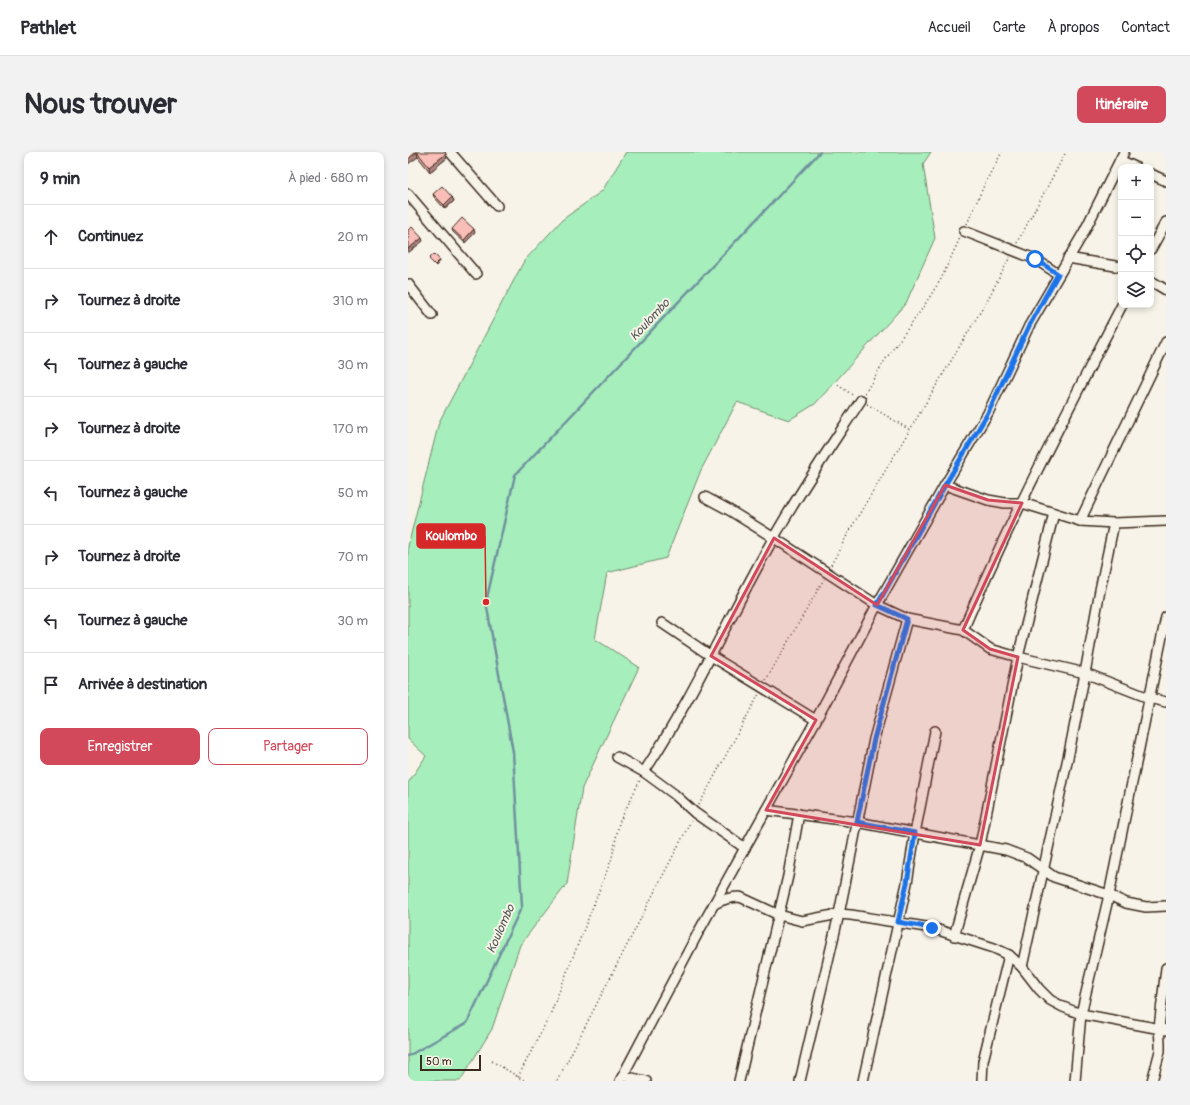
<!DOCTYPE html>
<html lang="fr">
<head>
<meta charset="utf-8">
<style>
	:root { --surface:#fff; --page:#f2f2f3; --text:#2b2b33; --muted:#7c7c81; --line:#e1e1e2; --accent:#d1495b }
	body { margin:0; font-family:Pangolin,sans-serif; background:var(--page); color:var(--text) }
	.controls { position:absolute; right:12px; top:12px; display:grid; overflow:hidden; border-radius:8px; box-shadow:0 2px 6px #0003 }
	.controls button { width:36px; height:36px; display:grid; place-items:center; padding:0; border:0; border-bottom:1px solid var(--line); background:var(--surface); color:var(--text); font:20px sans-serif }
	.scale { position:absolute; left:12px; bottom:10px; width:61px; box-sizing:border-box; padding-left:4px; border:2px solid #3b2a1e; border-top:0; font-size:11px; line-height:14px; white-space:nowrap; color:#3b2a1e; -webkit-text-stroke:3px #f7f3e8; paint-order:stroke }
	.stop { position:absolute; width:12px; height:12px; margin:-9px; border:3px solid #1a73e8; border-radius:50%; background:#fff }
	.stop.end { background:#1a73e8; border-color:#fff; box-shadow:0 1px 4px #0008 }
	.list { margin:0; padding:0; list-style:none }
	h2 { display:flex; justify-content:space-between; align-items:center; height:52px; margin:0; padding:0 16px; font-size:17px }
	h2 small { font-size:13px; font-weight:400; color:var(--muted) }
	.list li { display:grid; grid-template-columns:26px 1fr auto; gap:12px; align-items:center; box-sizing:border-box; height:64px; padding:0 16px; border-top:1px solid var(--line) }
	.list b { display:block; font-size:15px; white-space:nowrap }
	.list em { font-size:13px; font-style:normal; color:var(--muted) }
	.actions { display:flex; gap:8px; padding:12px 16px }
	.actions a { flex:1; padding:9px 0; border:1px solid var(--accent); border-radius:8px; text-align:center; font-size:14px; color:var(--accent) }
	.actions .main { background:var(--accent); color:#fff }
	.icon { flex:none; width:22px; height:22px; fill:none; stroke:currentColor; stroke-width:2; stroke-linecap:round; stroke-linejoin:round }
	.map { position:relative; flex:none; width:758px; height:929px; overflow:hidden; border-radius:8px }
	header { display:flex; align-items:center; gap:24px; box-sizing:border-box; height:56px; padding:0 20px; background:var(--surface); border-bottom:1px solid var(--line) }
	header strong { font-size:19px }
	nav { display:flex; gap:22px; margin-inline-start:auto; font-size:14px }
	.intro { display:flex; align-items:center; justify-content:space-between; box-sizing:border-box; height:96px; padding:0 24px }
	h1 { margin:0; font-size:28px }
	.button { padding:10px 18px; border-radius:8px; background:var(--accent); color:#fff; font-size:14px; font-weight:700 }
	main { display:flex; gap:24px; padding:0 24px }
	aside { flex:1; background:var(--surface); border-radius:8px; box-shadow:0 2px 6px #0003 }
	.map>svg:first-child { display:block }
	.green { fill:#a6eebb; stroke:#708c6c }
	.lines { fill:none; stroke-linecap:round; stroke-linejoin:round }
	.stream { stroke:#6f919e; stroke-width:2.5 }
	.minor-casing { stroke:#3b2a1e; stroke-width:12 }
	.path { stroke:#3b2a1e; stroke-width:1.5; stroke-dasharray:1 3; stroke-linecap:butt }
	.minor { stroke:#f7f3e8; stroke-width:9 }
	.wall { fill:#d7a39e; stroke:#3b2a1e }
	.shaded-wall { fill:#af8581; stroke:#3b2a1e }
	.building { fill:#fabeb8; stroke:#3b2a1e }
	.route { stroke:#1a73e8; stroke-width:5 }
	.marked { fill:#d1495b; fill-opacity:0.2; stroke:#d1495b; stroke-width:3; stroke-linejoin:round }
	.labels { text-anchor:middle; dominant-baseline:central; stroke-width:4; stroke-linejoin:round; paint-order:stroke }
	.water-label { font-size:12px; font-style:italic; fill:#515553; stroke:#f7f3e8 }
	.leader { fill:none; stroke:#d62828; stroke-width:1.5 }
	.callout-dot { fill:#d62828; stroke:#f7f3e8; stroke-width:1.5 }
	.callout { fill:#d62828; stroke:#d62828; stroke-width:1.5 }
	.callout-label { font-size:12px; text-anchor:middle; font-weight:bold; fill:#fff }
</style>
</head>
<body>
<header>
<strong>Pathlet</strong>
<nav><a>Accueil</a><a>Carte</a><a>À propos</a><a>Contact</a></nav>
</header>
<div class="intro"><h1>Nous trouver</h1><a class="button">Itinéraire</a></div>
<main>
<aside>
<h2>9 min<small>À pied · 680 m</small></h2>
<ul class="list">
<li><svg class="icon" aria-label="ahead" viewBox="0 0 24 24"><path d="M12 20V5M6 11l6-6 6 6"/></svg><div><b>Continuez</b></div><em>20 m</em></li>
<li><svg class="icon" aria-label="right" viewBox="0 0 24 24"><path d="M7 20v-9h11M14 6l5 5-5 5"/></svg><div><b>Tournez à droite</b></div><em>310 m</em></li>
<li><svg class="icon" aria-label="left" viewBox="0 0 24 24"><path d="M17 20v-9H6M10 6l-5 5 5 5"/></svg><div><b>Tournez à gauche</b></div><em>30 m</em></li>
<li><svg class="icon" aria-label="right" viewBox="0 0 24 24"><path d="M7 20v-9h11M14 6l5 5-5 5"/></svg><div><b>Tournez à droite</b></div><em>170 m</em></li>
<li><svg class="icon" aria-label="left" viewBox="0 0 24 24"><path d="M17 20v-9H6M10 6l-5 5 5 5"/></svg><div><b>Tournez à gauche</b></div><em>50 m</em></li>
<li><svg class="icon" aria-label="right" viewBox="0 0 24 24"><path d="M7 20v-9h11M14 6l5 5-5 5"/></svg><div><b>Tournez à droite</b></div><em>70 m</em></li>
<li><svg class="icon" aria-label="left" viewBox="0 0 24 24"><path d="M17 20v-9H6M10 6l-5 5 5 5"/></svg><div><b>Tournez à gauche</b></div><em>30 m</em></li>
<li><svg class="icon" aria-label="arrive" viewBox="0 0 24 24"><path d="M6 21V4h12l-3 4 3 4H6"/></svg><div><b>Arrivée à destination</b></div></li>
</ul>
<div class="actions"><a class="main">Enregistrer</a><a>Partager</a></div>
</aside>
<div class="map">
<svg width="758" height="929" viewBox="0 0 758 929">
	<rect width="100%" height="100%" fill="#f7f3e8"/>
	<filter id="ink" filterUnits="userSpaceOnUse"><feTurbulence type="fractalNoise" baseFrequency=".025" numOctaves="2"/><feDisplacementMap in="SourceGraphic" scale="8" xChannelSelector="R" yChannelSelector="G"/><feConvolveMatrix kernelMatrix="1 2 1 2 8 2 1 2 1" color-interpolation-filters="sRGB"/></filter>
	<g filter="url(#ink)">
		<polygon class="green" points="218,0 523,0 515,12 527,86 498,151 407,252 381,268 329,250 293,318 258,406 199,421 187,487 231,515 174,636 159,732 112,793 84,877 52,929 0,929 0,631 18,604 0,587 0,394 31,270 116,109 154,68 194,39"/>
		<g class="lines">
			<polyline class="stream" points="0,904 59,871 114,754 105,600 78,450 107,323 412,0"/>
			<defs>
				<g id="minor">
					<polyline points="42,0 89,54"/>
					<polyline points="712,8 727,15"/>
					<polyline points="743,22 758,29"/>
					<polyline points="0,42 68,122"/>
					<polyline points="556,79 627,107 650,122"/>
					<polyline points="743,97 758,70"/>
					<polyline points="660,106 713,115"/>
					<polyline points="743,129 758,138"/>
					<polyline points="0,132 24,163"/>
					<polyline points="537,333 580,348 597,351 614,351 672,369 706,371 758,369"/>
					<polyline points="297,345 321,358 366,386 469,453 499,467 555,478 582,497 610,505 677,521 741,546 758,550"/>
					<polyline points="672,369 758,190"/>
					<polyline points="254,471 303,504 408,568"/>
					<path d="M555,478C602,367 659,260 714,153"/>
					<polyline points="209,605 236,620 266,642 287,661 337,696"/>
					<path d="M236,620C285,546 321,464 365,387C392,339 423,294 453,248"/>
					<polyline points="358,658 449,670 598,698 619,706 646,725 701,743 718,751 738,755 758,754"/>
					<path d="M306,752C315,748 321,745 332,745L371,763L394,769L431,762L443,763L524,776L586,796L601,803L614,815L631,837L642,848L655,855L673,862L758,878"/>
					<polyline points="546,784 572,693 610,505 646,361"/>
					<polyline points="614,815 661,601 677,521 692,438 706,371"/>
					<polyline points="215,924 238,929"/>
					<polyline points="212,929 291,779 358,658 408,568 469,453 537,333 580,261 621,174 676,80 716,0"/>
					<polyline points="331,929 380,724 391,662"/>
					<polyline points="392,929 431,762 466,587 499,467"/>
					<polyline points="455,929 499,731 507,681 527,579"/>
					<polyline points="574,929 575,909 601,803"/>
					<polyline points="667,929 673,862 701,743 758,465"/>
					<polyline points="744,929 752,899 752,891 751,876 758,816"/>
				</g>
			</defs>
			<use href="#minor" class="minor-casing"/>
			<g class="path">
				<polyline points="559,72 578,29 594,0"/>
				<polyline points="609,91 658,0"/>
				<polyline points="430,233 446,244"/>
				<polyline points="457,241 477,208 514,157 533,127 552,86"/>
				<polyline points="459,252 502,278"/>
				<polyline points="423,413 443,376 580,147 602,105"/>
				<polyline points="358,528 416,427"/>
				<polyline points="291,653 351,542"/>
				<polyline points="84,909 117,929"/>
				<polyline points="110,925 142,863 204,706 211,671 232,628"/>
				<polyline points="149,929 283,669"/>
			</g>
			<use href="#minor" class="minor"/>
		</g>
		<g class="wall">
			<polygon points="0,0 38,2 39,6 22,20 10,5"/>
			<polygon points="25,42 44,45 46,49 37,57 26,45"/>
			<polygon points="44,77 67,81 57,91 45,80"/>
		</g>
		<g class="shaded-wall">
			<polygon points="9,0 10,5 0,12 0,7"/>
			<polygon points="38,2 39,6 22,20 21,15"/>
			<polygon points="44,45 46,49 37,57 36,53"/>
			<polygon points="66,77 67,81 57,91 56,88"/>
			<polygon points="14,86 15,89 0,101 0,97"/>
			<polygon points="32,108 32,109 28,114 27,113"/>
		</g>
		<g class="building">
			<polygon points="0,0 37,0 38,2 21,15 9,0 0,7"/>
			<polygon points="34,34 44,45 36,53 25,42"/>
			<polygon points="54,66 66,77 56,88 44,77"/>
			<polygon points="4,75 14,86 0,97 0,86 2,84 0,82 0,78"/>
			<polygon points="26,102 32,108 27,113 21,107"/>
		</g>
	</g>
	<g class="lines" filter="url(#ink)">
		<polyline class="route" points="524,776 490,770 499,731 507,681 449,670 466,587 499,467 469,453 537,333 580,261 621,174 650,122 627,107"/>
	</g>
	<path class="marked" d="M537,333L580,348L614,351L555,478L582,497L610,505L572,693L358,658L408,568L303,504L366,386L469,453Z"/>
	<g class="labels">
		<g class="water-label">
			<text transform="translate(242 168) rotate(-47)">Koulombo</text>
			<text transform="translate(93 777) rotate(-66)">Koulombo</text>
		</g>
	</g>
	<path class="leader" d="M78 450L77 384"/>
	<circle class="callout-dot" cx="78" cy="450" r="4"/>
	<rect class="callout" x="9" y="372" width="68" height="24" rx="4"/>
	<g class="callout-label">
		<text x="43" y="388">Koulombo</text>
	</g>
</svg>
<div class="controls">
<button>+</button>
<button>−</button>
<button><svg class="icon" aria-label="locate" viewBox="0 0 24 24"><circle cx="12" cy="12" r="6"/><path d="M12 2v4M12 18v4M2 12h4M18 12h4"/></svg></button>
<button><svg class="icon" aria-label="layers" viewBox="0 0 24 24"><path d="M12 4l9 5-9 5-9-5zM3 14l9 5 9-5"/></svg></button>
</div>
<div class="scale">50 m</div>
<div class="stop" style="left:627px;top:107px"></div>
<div class="stop end" style="left:524px;top:776px"></div>
</div>
</main>
</body>
</html>
